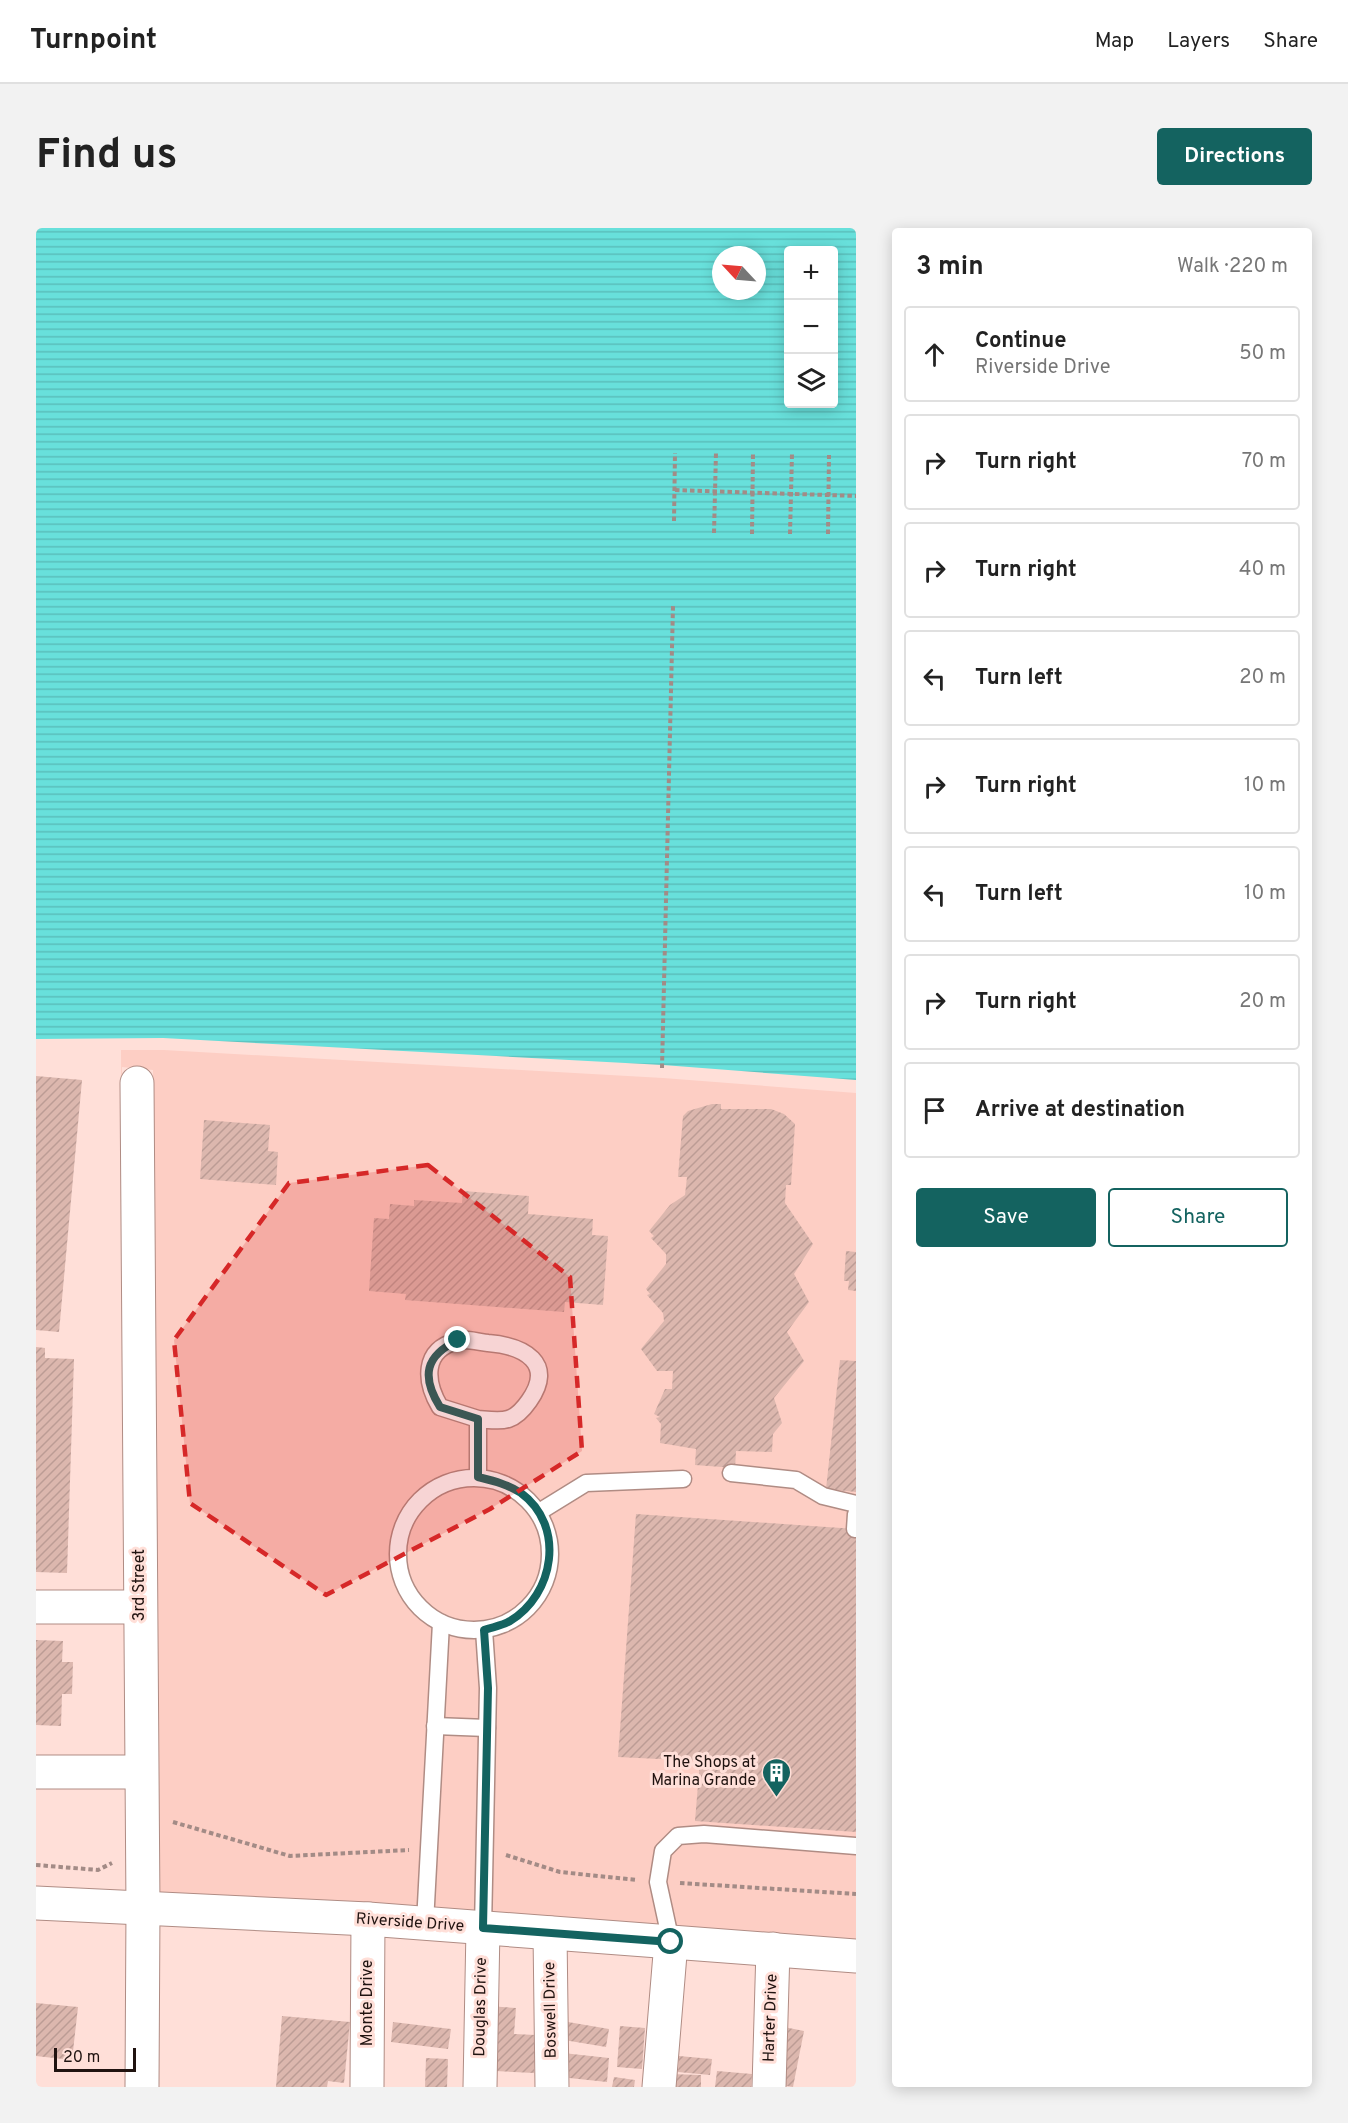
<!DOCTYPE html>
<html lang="en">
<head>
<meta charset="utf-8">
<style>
	:root { --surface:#fff; --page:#f2f2f2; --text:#222; --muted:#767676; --line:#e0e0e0; --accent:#146360 }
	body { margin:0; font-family:Overpass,sans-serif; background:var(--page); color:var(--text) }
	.controls { position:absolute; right:18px; top:18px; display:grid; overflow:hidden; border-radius:6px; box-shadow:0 3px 15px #0003 }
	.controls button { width:54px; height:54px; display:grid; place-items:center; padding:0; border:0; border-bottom:2px solid var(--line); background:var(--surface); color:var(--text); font:30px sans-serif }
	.compass { position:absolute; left:676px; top:18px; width:54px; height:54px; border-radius:50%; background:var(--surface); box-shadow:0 3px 15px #0003; rotate:296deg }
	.scale { position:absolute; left:18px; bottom:15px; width:82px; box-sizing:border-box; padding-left:6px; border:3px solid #201310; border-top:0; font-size:16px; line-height:21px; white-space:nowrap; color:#201310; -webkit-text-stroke:4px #ffdfd8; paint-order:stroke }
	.stop { position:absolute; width:18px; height:18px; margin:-14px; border:4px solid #146360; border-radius:50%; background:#fff }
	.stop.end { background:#146360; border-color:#fff; box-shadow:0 2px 6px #0008 }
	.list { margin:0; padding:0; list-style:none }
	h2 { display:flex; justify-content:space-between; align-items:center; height:78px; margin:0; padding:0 24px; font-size:26px }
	h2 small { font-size:20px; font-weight:400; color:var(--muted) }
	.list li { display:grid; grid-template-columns:39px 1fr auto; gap:18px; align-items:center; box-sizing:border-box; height:96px; margin:0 12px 12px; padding:0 12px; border:2px solid var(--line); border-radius:6px }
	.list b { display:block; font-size:22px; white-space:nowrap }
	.list p { margin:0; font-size:20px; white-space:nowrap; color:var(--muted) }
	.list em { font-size:20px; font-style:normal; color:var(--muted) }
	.actions { display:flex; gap:12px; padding:18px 24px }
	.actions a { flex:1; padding:14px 0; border:2px solid var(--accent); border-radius:6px; text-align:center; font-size:21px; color:var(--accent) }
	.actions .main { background:var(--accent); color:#fff }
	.icon { flex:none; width:33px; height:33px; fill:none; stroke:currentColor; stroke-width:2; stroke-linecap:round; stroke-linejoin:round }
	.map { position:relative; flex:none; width:820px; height:1859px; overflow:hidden; border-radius:6px }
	header { display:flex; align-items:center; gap:36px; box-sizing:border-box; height:84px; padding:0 30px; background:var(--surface); border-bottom:2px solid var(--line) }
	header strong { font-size:28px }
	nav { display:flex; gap:33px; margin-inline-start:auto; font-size:21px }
	.intro { display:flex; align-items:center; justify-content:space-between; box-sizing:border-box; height:144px; padding:0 36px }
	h1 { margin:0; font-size:42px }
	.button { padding:15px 27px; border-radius:6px; background:var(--accent); color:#fff; font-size:21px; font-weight:700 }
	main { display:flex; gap:36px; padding:0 36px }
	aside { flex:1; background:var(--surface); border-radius:6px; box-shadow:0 3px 15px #0003 }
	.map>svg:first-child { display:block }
	.built { fill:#fdcec4 }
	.water { fill:url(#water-rules); fill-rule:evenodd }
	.building { fill:url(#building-hatch) }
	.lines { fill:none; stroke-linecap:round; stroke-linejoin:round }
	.lane-casing { stroke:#b08c84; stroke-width:19 }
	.street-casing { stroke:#b08c84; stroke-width:35 }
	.secondary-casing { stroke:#b08c84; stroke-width:35 }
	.path { stroke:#a38b86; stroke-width:4; stroke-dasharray:4.5 3; stroke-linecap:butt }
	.lane { stroke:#fff; stroke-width:16 }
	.street { stroke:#fff; stroke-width:33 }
	.secondary { stroke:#fff; stroke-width:33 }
	.route { stroke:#146360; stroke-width:8 }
	.marked { fill:#d62828; fill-opacity:0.2; stroke:#d62828; stroke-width:4.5; stroke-dasharray:12 8; stroke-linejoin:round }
	.labels { text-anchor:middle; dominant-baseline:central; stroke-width:6; stroke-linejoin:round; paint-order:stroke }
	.street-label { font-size:16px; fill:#201310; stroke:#ffdfd8 }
	.poi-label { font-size:16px; fill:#201310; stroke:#ffdfd8; text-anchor:end }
</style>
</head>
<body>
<header>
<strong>Turnpoint</strong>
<nav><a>Map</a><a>Layers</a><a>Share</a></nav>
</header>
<div class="intro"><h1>Find us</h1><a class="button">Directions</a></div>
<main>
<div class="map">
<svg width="820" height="1859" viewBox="0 0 820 1859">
	<defs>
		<pattern id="water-rules" width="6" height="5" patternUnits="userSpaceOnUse" patternTransform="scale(1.5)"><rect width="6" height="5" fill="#68e0db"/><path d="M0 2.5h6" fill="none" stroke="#5abfbb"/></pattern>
		<pattern id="building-hatch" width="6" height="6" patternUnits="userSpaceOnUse" patternTransform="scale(1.5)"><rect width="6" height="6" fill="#dcb7ae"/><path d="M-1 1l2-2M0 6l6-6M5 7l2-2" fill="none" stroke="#bc9c95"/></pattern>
	</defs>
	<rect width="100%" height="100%" fill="#ffdfd8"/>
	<polygon class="built" points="85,822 128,822 627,850 820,865 820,1713 123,1666 117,842 86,839 88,1364"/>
	<path class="water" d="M0,0H820V852L627,837L127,810L0,811ZM752,22H798V176H752ZM685,27H721V63H685Z"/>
	<g class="building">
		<polygon points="0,848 46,852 23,1104 0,1102"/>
		<polygon points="676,876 685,876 685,881 735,881 748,886 759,896 755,957 750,957 749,975 777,1016 758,1046 773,1074 751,1104 768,1133 738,1170 746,1195 737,1206 736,1224 700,1223 699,1240 659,1237 660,1221 624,1215 625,1196 620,1190 624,1189 618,1186 629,1161 636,1161 637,1143 621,1143 605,1121 628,1093 627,1085 611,1067 614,1066 610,1061 630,1036 630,1026 615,1010 618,1008 613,1003 634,977 649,967 651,949 642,949 647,888 652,883"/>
		<polygon points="168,892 234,897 232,923 242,924 240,957 164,951"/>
		<polygon points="427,963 493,968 492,986 557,991 556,1007 572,1008 567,1077 529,1074 528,1084 369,1072 370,1066 333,1063 338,990 353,991 354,976 378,978 378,972 426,975"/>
		<polygon points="810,1023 820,1024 820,1063 812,1062 813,1053 808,1053"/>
		<polygon points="0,1119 9,1120 9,1130 38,1131 31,1345 0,1344"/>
		<polygon points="804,1132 820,1133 820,1264 790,1261"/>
		<polygon points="600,1286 820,1301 820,1604 659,1593 664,1533 582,1529"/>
		<polygon points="0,1412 27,1413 26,1434 37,1434 36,1466 26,1466 25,1498 0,1497"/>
		<polygon points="0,1775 42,1779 36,1832 0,1828"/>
		<polygon points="451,1778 480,1780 478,1806 500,1807 498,1845 459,1843"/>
		<polygon points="246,1788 314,1794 308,1855 292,1853 291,1859 240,1859"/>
		<polygon points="357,1794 415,1801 412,1821 355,1814"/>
		<polygon points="532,1794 573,1801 570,1819 528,1812"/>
		<polygon points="584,1798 609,1800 606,1841 581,1839"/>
		<polygon points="748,1799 768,1803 757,1859 738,1856"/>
		<polygon points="527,1825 573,1830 571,1854 524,1849"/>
		<polygon points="643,1828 676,1831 674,1847 642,1844"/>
		<polygon points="390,1830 412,1831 411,1859 389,1859"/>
		<polygon points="681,1843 716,1846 715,1859 679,1859"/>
		<polygon points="633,1846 665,1847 665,1859 633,1859"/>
		<polygon points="578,1849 599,1852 598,1859 576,1859"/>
	</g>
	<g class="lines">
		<defs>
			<g id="lane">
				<path d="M442,1191C467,1193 477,1196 493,1173C520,1135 488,1118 452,1115C443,1114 429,1110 421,1113C386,1122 389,1154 404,1179L442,1191V1249"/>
				<polyline points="695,1245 760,1252 787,1268 820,1276"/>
				<circle cx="438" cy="1326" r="76"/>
				<polyline points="503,1284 550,1255 647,1251"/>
				<polyline points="819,1301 820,1286"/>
				<polyline points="399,1498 451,1500"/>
				<polyline points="389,1695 405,1395"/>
				<polyline points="447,1700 452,1460 448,1402"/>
				<polyline points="635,1714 622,1654 627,1623 642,1608 668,1606 820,1618"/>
			</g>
			<g id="street">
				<polyline points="101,855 107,1680"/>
				<polyline points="0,1379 104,1379"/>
				<polyline points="0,1544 105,1544"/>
				<polyline points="514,1705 516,1859"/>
				<polyline points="331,1859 332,1691"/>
				<polyline points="444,1859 447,1700"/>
				<polyline points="623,1859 635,1714"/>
				<polyline points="733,1859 737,1721"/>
			</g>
			<g id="secondary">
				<polyline points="0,1675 332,1691 820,1728"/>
				<polyline points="106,1859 107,1680"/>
			</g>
		</defs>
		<use href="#lane" class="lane-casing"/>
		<use href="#street" class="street-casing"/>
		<use href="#secondary" class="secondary-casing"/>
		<g class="path">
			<polyline points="639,262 820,268"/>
			<polyline points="638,293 639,225"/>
			<polyline points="678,305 680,224"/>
			<polyline points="716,306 717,225"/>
			<polyline points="754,306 756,226"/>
			<polyline points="792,306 793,227"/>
			<polyline points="626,840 637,378"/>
			<polyline points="137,1594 254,1628 373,1622"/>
			<polyline points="470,1627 524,1644 601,1652"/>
			<polyline points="0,1637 62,1642 76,1635"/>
			<polyline points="644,1655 820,1666"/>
		</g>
		<use href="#lane" class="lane"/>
		<use href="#street" class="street"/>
		<use href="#secondary" class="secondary"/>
	</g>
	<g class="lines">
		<path class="route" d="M422,1112C389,1128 385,1148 404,1179L442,1191V1249C458,1253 471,1256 485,1265C530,1298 518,1367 474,1393C466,1398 456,1399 448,1402L452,1460L447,1700L635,1714"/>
	</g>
	<path class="marked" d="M392,937L534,1049L546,1223L454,1281L290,1367L154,1275L138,1112L253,955Z"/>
	<defs>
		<symbol id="building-pin" viewBox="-11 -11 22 30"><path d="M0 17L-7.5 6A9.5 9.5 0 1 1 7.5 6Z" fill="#146360" stroke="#ffdfd8"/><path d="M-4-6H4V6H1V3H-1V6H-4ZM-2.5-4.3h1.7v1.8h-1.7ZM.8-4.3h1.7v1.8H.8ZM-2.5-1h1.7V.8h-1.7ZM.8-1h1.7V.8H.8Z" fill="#fff"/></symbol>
	</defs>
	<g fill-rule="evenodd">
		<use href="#building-pin" x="724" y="1528" width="33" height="45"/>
	</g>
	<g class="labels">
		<g class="street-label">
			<text transform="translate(104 1357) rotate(-90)">3rd Street</text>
			<text transform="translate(374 1695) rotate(4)">Riverside Drive</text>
			<text transform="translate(332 1775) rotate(-90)">Monte Drive</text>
			<text transform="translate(445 1779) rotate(-89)">Douglas Drive</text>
			<text transform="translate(515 1782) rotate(-91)">Boswell Drive</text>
			<text transform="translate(735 1790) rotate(-88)">Harter Drive</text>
		</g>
		<g class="poi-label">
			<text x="720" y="1535">The Shops at<tspan x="720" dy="18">Marina Grande</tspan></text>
		</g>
	</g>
</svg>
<div class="controls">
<button>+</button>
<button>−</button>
<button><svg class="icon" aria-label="layers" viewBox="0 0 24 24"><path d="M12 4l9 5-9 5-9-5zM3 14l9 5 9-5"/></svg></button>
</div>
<svg class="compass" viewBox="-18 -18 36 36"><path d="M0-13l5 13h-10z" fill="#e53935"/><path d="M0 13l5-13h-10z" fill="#767676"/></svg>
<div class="scale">20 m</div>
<div class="stop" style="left:635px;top:1714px"></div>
<div class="stop end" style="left:422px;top:1112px"></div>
</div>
<aside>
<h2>3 min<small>Walk · 220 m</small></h2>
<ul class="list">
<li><svg class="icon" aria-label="ahead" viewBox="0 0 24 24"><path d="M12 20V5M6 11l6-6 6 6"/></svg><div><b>Continue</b><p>Riverside Drive</p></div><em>50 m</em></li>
<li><svg class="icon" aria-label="right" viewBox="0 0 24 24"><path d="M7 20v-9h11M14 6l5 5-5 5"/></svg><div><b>Turn right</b></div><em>70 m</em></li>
<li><svg class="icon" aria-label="right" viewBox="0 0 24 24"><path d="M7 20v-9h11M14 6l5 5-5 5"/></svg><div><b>Turn right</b></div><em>40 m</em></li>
<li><svg class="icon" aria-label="left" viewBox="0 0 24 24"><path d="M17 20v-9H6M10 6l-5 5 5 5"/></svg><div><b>Turn left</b></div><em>20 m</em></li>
<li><svg class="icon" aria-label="right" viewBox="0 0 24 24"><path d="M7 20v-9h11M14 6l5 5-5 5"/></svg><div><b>Turn right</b></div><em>10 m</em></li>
<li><svg class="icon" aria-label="left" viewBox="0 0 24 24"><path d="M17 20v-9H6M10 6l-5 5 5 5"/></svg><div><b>Turn left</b></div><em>10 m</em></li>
<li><svg class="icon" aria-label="right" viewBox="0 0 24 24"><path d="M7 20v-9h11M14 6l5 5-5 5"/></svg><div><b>Turn right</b></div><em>20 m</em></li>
<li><svg class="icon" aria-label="arrive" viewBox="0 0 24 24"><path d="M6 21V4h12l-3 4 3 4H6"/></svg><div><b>Arrive at destination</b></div></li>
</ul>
<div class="actions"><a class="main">Save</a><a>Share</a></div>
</aside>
</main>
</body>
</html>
